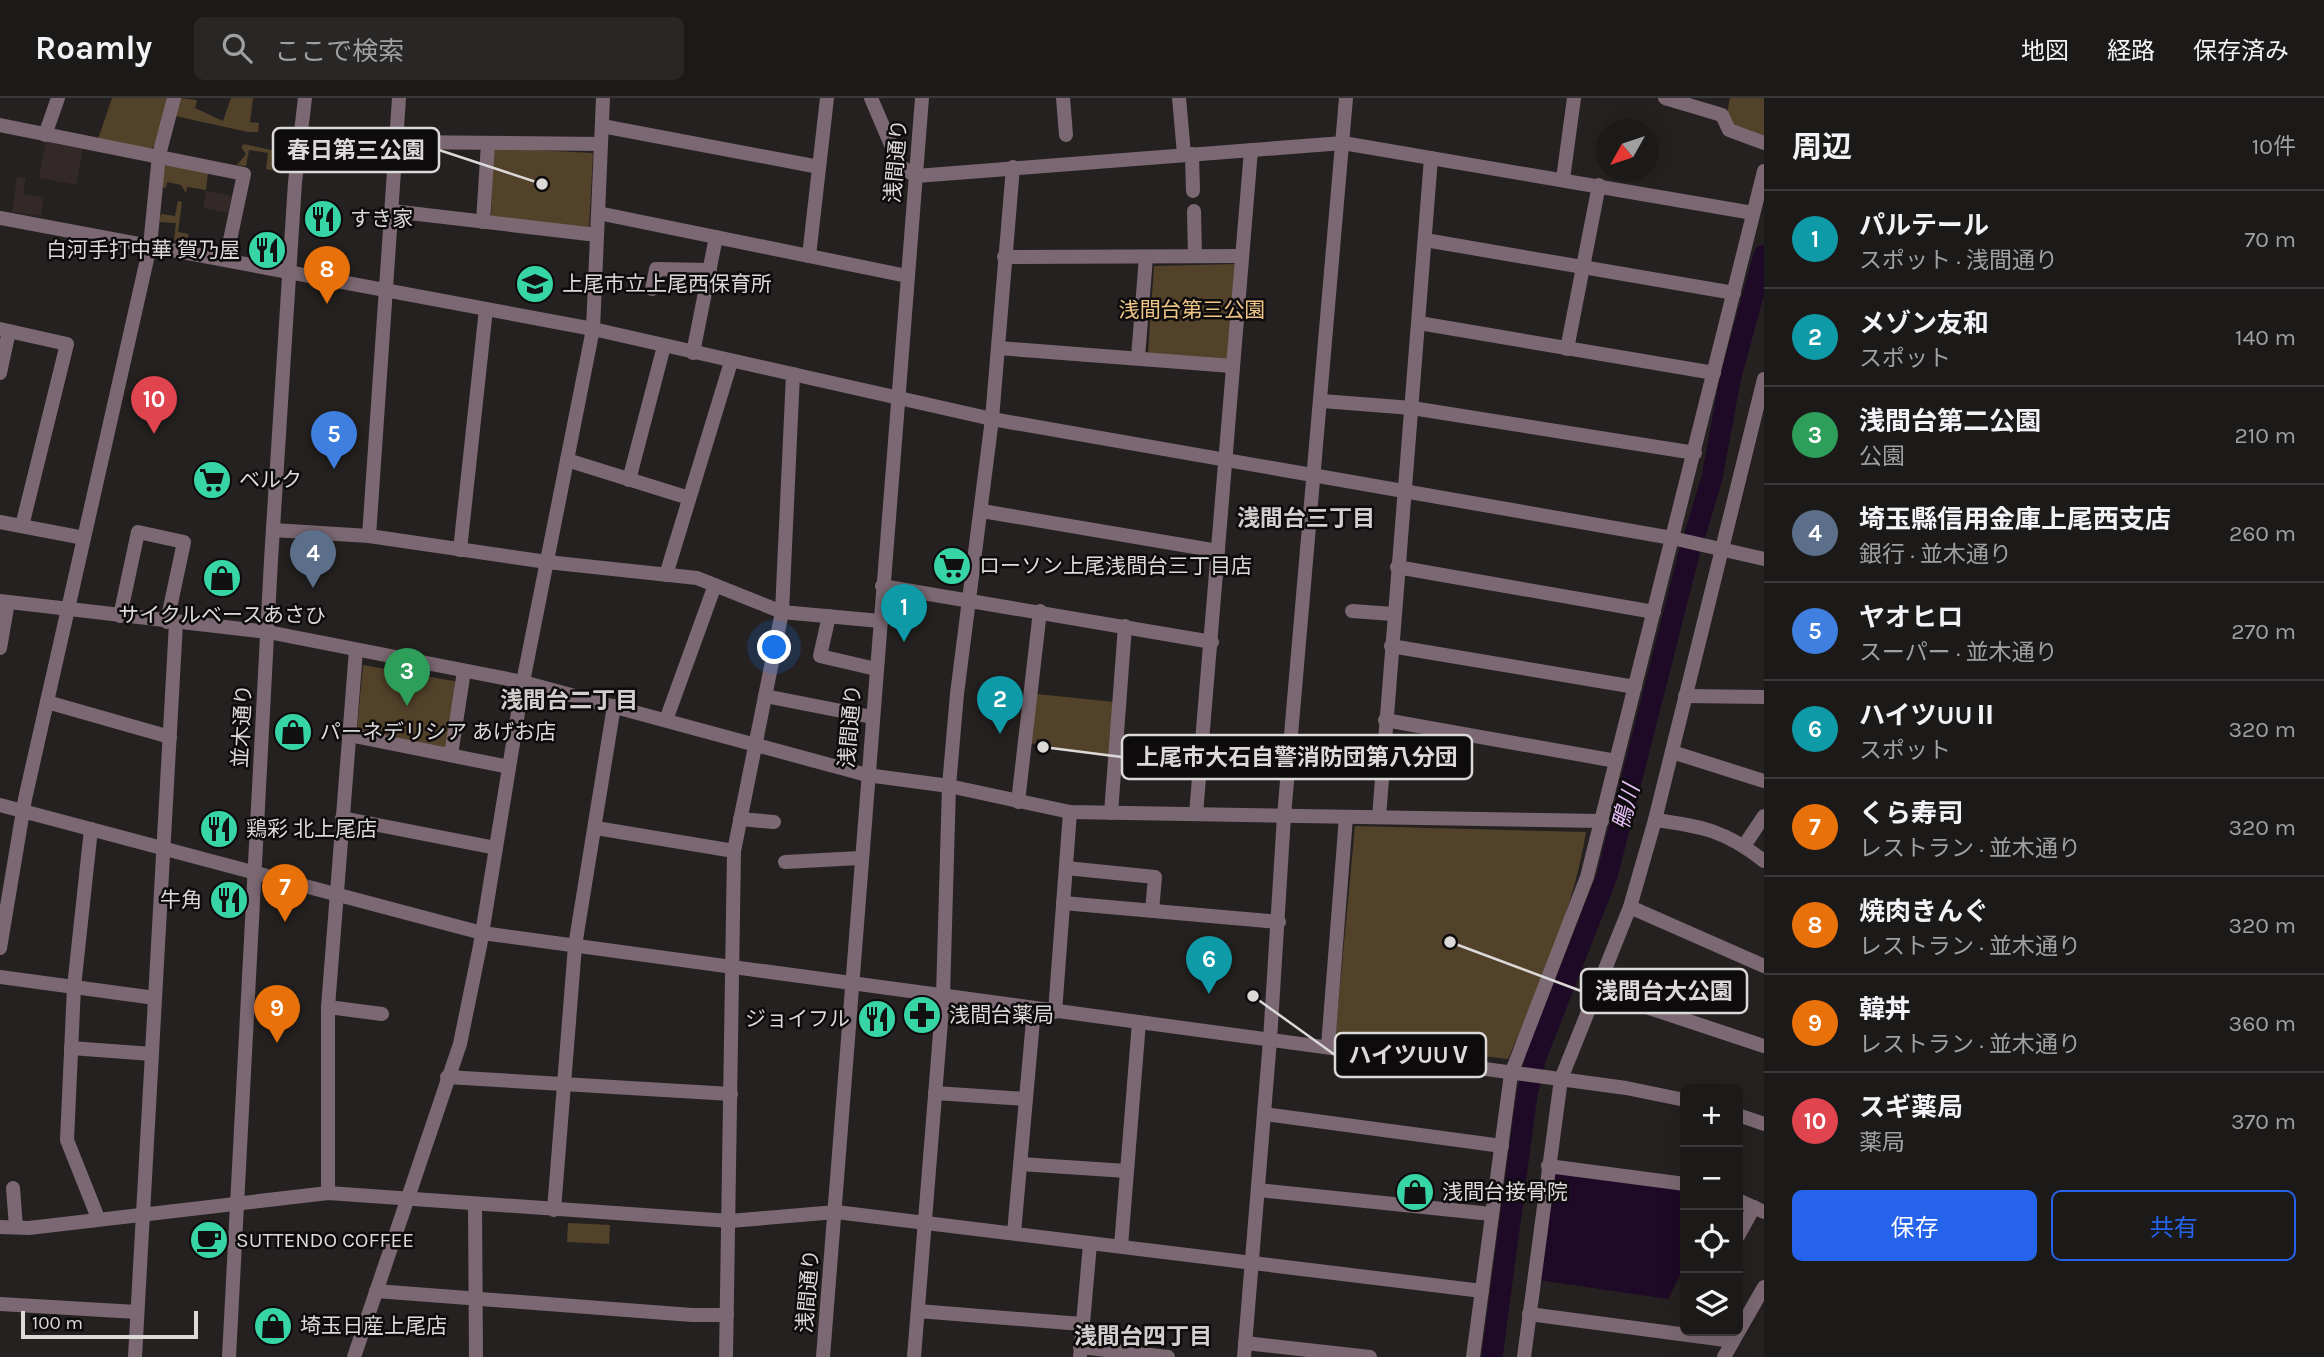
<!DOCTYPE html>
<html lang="ja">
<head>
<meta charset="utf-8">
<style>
	:root { --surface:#1c1919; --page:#292626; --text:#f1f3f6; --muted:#a0a0a2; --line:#3a3838; --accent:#2563eb }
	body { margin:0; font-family:Karla,"Noto Sans JP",sans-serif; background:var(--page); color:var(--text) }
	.controls { position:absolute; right:21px; bottom:21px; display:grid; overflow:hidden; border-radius:10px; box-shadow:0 7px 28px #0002 }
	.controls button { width:63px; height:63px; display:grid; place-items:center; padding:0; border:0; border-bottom:2px solid var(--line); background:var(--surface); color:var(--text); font:35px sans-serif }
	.compass { position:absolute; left:1596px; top:21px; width:63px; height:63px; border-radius:50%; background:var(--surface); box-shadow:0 7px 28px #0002; rotate:230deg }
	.scale { position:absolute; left:21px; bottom:18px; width:177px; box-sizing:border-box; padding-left:7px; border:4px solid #dcd9d9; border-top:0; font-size:19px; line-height:24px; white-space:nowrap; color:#dcd9d9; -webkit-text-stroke:5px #0d0b0b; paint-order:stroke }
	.you { position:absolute; left:775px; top:550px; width:24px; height:24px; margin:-18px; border:5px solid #fff; border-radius:50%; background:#1a73e8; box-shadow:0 0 0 10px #1a73e833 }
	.badge { display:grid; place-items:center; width:46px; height:46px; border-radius:50%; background:var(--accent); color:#fff; font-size:23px; font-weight:700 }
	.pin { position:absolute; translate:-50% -58px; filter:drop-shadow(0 2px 4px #0008) }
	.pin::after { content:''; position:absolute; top:37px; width:24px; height:21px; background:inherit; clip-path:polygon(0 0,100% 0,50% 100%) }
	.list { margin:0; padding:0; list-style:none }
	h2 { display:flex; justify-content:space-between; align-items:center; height:91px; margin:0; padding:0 28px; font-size:30px }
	h2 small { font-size:23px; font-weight:400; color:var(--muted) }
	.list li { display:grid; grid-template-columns:46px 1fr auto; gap:21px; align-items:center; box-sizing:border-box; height:98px; padding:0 28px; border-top:2px solid var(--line) }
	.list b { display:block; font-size:26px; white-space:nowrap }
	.list p { margin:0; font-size:23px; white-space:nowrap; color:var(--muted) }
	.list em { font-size:23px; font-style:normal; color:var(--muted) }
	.actions { display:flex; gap:14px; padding:21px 28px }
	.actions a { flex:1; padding:16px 0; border:2px solid var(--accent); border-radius:10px; text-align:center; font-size:24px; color:var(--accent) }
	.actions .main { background:var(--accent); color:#fff }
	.icon { flex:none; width:38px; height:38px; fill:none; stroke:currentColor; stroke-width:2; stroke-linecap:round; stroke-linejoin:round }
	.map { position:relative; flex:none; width:1764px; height:1259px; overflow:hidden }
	header { display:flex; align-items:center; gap:42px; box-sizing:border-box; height:98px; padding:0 35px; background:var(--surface); border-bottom:2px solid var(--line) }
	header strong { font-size:33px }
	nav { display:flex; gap:38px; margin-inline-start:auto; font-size:24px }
	.search { width:490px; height:63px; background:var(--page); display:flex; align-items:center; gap:18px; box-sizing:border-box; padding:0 24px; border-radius:10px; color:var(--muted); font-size:26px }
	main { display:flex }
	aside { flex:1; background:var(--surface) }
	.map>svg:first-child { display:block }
	.built { fill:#332929 }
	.green { fill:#53422a }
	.water { fill:#1e0927 }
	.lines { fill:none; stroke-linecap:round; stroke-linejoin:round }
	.river { stroke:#1e0927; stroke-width:21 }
	.minor { stroke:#7b6872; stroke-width:14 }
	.labels { text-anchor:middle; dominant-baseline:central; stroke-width:5; stroke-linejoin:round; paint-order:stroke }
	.street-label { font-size:21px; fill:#dcd9d9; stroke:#0d0b0b }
	.poi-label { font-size:21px; fill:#dcd9d9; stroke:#0d0b0b; text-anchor:start }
	.park-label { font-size:21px; fill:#f0c688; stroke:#0d0b0b }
	.neighbourhood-label { font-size:23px; font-weight:bold; fill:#d3cece; stroke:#0d0b0b }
	.water-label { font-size:23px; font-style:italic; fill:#e6befa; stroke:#0d0b0b }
	.leader { fill:none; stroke:#dcd9d9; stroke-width:2.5 }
	.callout-dot { fill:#dcd9d9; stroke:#0d0b0b; stroke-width:2.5 }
	.callout { fill:#0d0b0b; stroke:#dcd9d9; stroke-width:2.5 }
	.callout-label { font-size:23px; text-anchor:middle; font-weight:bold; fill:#dcd9d9 }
</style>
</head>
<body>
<header>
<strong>Roamly</strong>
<div class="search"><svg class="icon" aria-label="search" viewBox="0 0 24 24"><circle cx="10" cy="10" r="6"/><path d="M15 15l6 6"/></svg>ここで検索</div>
<nav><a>地図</a><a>経路</a><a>保存済み</a></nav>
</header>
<main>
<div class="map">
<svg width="1764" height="1259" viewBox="0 0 1764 1259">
	<rect width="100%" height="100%" fill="#252121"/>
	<g class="built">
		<polygon points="46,43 83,50 76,87 39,80"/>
		<polygon points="17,79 26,80 23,96 44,99 41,118 12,114"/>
		<polygon points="206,93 232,98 228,115 203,110"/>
	</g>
	<g class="green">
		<polygon points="112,0 167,0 155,48 150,51 98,41"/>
		<polygon points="179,0 197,2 195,10 223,23 231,0 253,0 250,24 259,25 258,34 248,34 175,18"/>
		<polygon points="1730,0 1764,0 1764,40 1733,29 1727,15"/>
		<polygon points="244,46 284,55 282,74 266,71 268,55 249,52 246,68 237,67 246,56 241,49"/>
		<polygon points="493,50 593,55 589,131 491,118"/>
		<polygon points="168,65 208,74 206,92 187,89 186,95 181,87 167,84 166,90 161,89 164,67"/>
		<polygon points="178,103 182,104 178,134 189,136 185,145 174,142 176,125 159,124 161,116 175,118"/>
		<polygon points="1236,166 1229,264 1148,256 1154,168"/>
		<polygon points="363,567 459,584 448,651 357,631"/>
		<polygon points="1037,596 1114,604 1109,659 1048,650 1049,643 1037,641 1035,646 1031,645"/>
		<path d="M1355,728L1586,734C1573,813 1540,888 1508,961L1335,941Z"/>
		<polygon points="568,1125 610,1127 609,1146 567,1144"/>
	</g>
	<polygon class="water" points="1557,1074 1685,1091 1685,1167 1668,1201 1539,1182 1550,1080"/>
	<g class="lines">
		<polyline class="river" points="1492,1259 1527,996 1536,959 1607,778 1689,456 1712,380 1730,282 1764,157"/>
		<g class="minor">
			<polyline points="871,0 900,68 916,78 1343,45 1753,115"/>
			<polyline points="1063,0 1066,37"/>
			<polyline points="1179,0 1184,56"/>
			<polyline points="1665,0 1722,17 1729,32 1764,45"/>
			<polyline points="0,27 244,76 226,161"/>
			<polyline points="602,28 819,69"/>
			<polyline points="45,37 58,0"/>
			<polyline points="396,44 601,46"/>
			<polyline points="1192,56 1193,93"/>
			<polyline points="1563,81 1574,0"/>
			<polyline points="392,113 597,137"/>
			<polyline points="1194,113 1195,158"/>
			<polyline points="598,115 907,178"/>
			<polyline points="0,120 593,231 992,321 1672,440 1764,461"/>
			<polyline points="483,124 488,45"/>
			<polyline points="1425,142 1734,195"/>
			<polyline points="809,158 827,0"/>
			<polyline points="1004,159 1242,158"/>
			<polyline points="652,191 656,171 710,172"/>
			<polyline points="1419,225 1714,275"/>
			<polyline points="0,231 67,246 22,428"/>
			<polyline points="998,250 1232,268"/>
			<polyline points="1567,251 1599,87"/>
			<polyline points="693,255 716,139"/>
			<polyline points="1138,259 1146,159"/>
			<polyline points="0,275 9,233"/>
			<polyline points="1322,303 1412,310 1695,355"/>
			<polyline points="567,362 689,400"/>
			<polyline points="629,382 664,248"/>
			<polyline points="982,413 1218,453"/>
			<polyline points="0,424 84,440"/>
			<polyline points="273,432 369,438 547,464 697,480 782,514 880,523"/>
			<polyline points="369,438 399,0"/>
			<polyline points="460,452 486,211"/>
			<polyline points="1397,469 1654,514"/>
			<polyline points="666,477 731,264"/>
			<polyline points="882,488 1212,544"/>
			<polyline points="0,503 268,534 523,584 867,677 949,688 1070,714 1602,723"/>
			<polyline points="1352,513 1393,516"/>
			<polyline points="120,518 138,434 184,444 167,524"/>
			<polyline points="829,518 820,558 876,571"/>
			<polyline points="1391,548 1635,589"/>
			<polyline points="0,550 8,504"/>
			<polyline points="765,598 872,619"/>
			<polyline points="1685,598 1764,599"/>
			<polyline points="47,604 170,639"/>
			<polyline points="666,622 715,487"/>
			<polyline points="1385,622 1616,663"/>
			<polyline points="349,637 509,669"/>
			<polyline points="1290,652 1334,654"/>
			<polyline points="1672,654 1764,683"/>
			<polyline points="451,657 464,573"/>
			<polyline points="1018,704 1040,513"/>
			<polyline points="0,707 482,835 1626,990 1685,1002"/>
			<polyline points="1111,715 1125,528"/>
			<polyline points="1196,716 1251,52"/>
			<polyline points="1379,719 1431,60"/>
			<polyline points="342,720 496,750"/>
			<polyline points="740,721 774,724"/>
			<path d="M1655,722C1702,728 1726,733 1764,763"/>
			<polyline points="596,730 734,753"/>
			<polyline points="91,731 74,889 67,1042 98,1120"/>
			<polyline points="1744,748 1764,718"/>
			<polyline points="785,764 860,760"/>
			<polyline points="1066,770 1155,779 1152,813"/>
			<polyline points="1063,805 1279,824"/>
			<polyline points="1630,809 1764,868"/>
			<polyline points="0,850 25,701 150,148 159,57 174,0"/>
			<polyline points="0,879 155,900"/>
			<polyline points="1598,893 1764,948"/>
			<polyline points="328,909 382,916"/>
			<polyline points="1055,914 1070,714"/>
			<polyline points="1328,948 1346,719"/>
			<polyline points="71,950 152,956"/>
			<polyline points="447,979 731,996"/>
			<polyline points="935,995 1026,1001"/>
			<polyline points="1264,1016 1502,1048"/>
			<polyline points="1738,1017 1764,1026"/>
			<polyline points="1020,1066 1127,1073"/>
			<polyline points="1548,1068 1685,1086"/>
			<polyline points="13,1090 16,1129"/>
			<polyline points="1258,1092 1491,1116"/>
			<polyline points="328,1095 328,909 356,552"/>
			<polyline points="1738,1102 1764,1114"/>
			<polyline points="475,1107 476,1259"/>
			<polyline points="554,1112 575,848 614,608"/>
			<polyline points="0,1129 29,1130 328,1095 730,1123 836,1114 1482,1193"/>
			<polyline points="1014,1135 1034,911"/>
			<polyline points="1738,1138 1754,1109"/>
			<polyline points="1121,1148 1139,924"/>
			<polyline points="376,1193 692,1217 727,1217"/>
			<polyline points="0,1206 137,1214"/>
			<polyline points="918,1213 1082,1226"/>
			<polyline points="1529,1216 1733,1243"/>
			<polyline points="1245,1245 1370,1259"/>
			<polyline points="1080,1249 1168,1259"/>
			<polyline points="135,1259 176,525"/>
			<polyline points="229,1259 271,462 295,84 305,0"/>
			<polyline points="354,1259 460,946 480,848 523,584 593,231 603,0"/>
			<polyline points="726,1259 734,753 782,514 793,276"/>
			<polyline points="823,1259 922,0"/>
			<polyline points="914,1259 943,898 949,688 957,596 992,321 1013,69"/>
			<polyline points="1080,1259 1090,1146"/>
			<polyline points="1244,1259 1270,942 1284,718 1346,0"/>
			<polyline points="1473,1259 1511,976 1587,779 1764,73"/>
			<polyline points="1524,1259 1561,981 1630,809 1655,722 1764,281"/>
			<polyline points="1724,1259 1764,1189"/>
		</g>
	</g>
	<defs>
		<symbol id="restaurant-disc" viewBox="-11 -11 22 22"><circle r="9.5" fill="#37d4a6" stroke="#0d0b0b"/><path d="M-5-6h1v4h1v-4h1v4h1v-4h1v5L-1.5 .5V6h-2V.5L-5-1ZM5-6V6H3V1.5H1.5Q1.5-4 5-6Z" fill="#111"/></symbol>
		<symbol id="school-disc" viewBox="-11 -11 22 22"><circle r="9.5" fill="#37d4a6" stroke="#0d0b0b"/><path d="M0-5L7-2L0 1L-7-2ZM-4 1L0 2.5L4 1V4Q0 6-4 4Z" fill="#111"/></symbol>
		<symbol id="supermarket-disc" viewBox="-11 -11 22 22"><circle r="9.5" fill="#37d4a6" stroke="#0d0b0b"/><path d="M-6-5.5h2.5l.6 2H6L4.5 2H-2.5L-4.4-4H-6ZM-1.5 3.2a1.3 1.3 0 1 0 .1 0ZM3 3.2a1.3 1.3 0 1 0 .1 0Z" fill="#111"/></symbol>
		<symbol id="shop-disc" viewBox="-11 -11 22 22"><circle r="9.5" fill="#37d4a6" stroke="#0d0b0b"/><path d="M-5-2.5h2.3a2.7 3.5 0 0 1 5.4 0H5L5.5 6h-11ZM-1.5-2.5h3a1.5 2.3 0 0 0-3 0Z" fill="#111"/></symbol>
		<symbol id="pharmacy-disc" viewBox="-11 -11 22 22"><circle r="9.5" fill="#37d4a6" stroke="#0d0b0b"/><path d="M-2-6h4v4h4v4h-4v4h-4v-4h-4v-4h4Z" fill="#111"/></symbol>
		<symbol id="cafe-disc" viewBox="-11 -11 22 22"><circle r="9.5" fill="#37d4a6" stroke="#0d0b0b"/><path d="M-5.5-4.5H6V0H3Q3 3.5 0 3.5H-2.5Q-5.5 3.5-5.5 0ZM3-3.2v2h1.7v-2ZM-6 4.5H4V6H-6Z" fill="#111"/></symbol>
	</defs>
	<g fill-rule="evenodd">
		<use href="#restaurant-disc" x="301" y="99" width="44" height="44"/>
		<use href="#restaurant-disc" x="245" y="130" width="44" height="44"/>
		<use href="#school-disc" x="513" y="164" width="44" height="44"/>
		<use href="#supermarket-disc" x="190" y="360" width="44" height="44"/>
		<use href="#supermarket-disc" x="930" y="446" width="44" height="44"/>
		<use href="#shop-disc" x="200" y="458" width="44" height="44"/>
		<use href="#shop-disc" x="271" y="612" width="44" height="44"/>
		<use href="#restaurant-disc" x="197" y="709" width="44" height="44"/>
		<use href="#restaurant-disc" x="207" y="780" width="44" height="44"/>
		<use href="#pharmacy-disc" x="900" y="895" width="44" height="44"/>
		<use href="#restaurant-disc" x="855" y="899" width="44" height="44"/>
		<use href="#shop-disc" x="1393" y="1072" width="44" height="44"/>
		<use href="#cafe-disc" x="187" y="1120" width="44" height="44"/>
		<use href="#shop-disc" x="251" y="1206" width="44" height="44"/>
	</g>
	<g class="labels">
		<g class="street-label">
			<text transform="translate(896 63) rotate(-85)">浅間通り</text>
			<text transform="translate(242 628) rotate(-87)">並木通り</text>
			<text transform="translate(850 628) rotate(-85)">浅間通り</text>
			<text transform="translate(808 1193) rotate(-85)">浅間通り</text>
		</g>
		<g class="poi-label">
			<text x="350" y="121">すき家</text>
			<text x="240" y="152" text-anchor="end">白河手打中華 賀乃屋</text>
			<text x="562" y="186">上尾市立上尾西保育所</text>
			<text x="239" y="382">ベルク</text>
			<text x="979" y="468">ローソン上尾浅間台三丁目店</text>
			<text x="222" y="517" text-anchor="middle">サイクルベースあさひ</text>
			<text x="320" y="634">パーネデリシア あげお店</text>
			<text x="246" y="731">鶏彩 北上尾店</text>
			<text x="202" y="802" text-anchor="end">牛角</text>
			<text x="949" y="917">浅間台薬局</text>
			<text x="850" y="921" text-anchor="end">ジョイフル</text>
			<text x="1442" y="1094">浅間台接骨院</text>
			<text x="236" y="1142">SUTTENDO COFFEE</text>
			<text x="300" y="1228">埼玉日産上尾店</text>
		</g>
		<g class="park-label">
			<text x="1192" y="212">浅間台第三公園</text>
		</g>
		<g class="neighbourhood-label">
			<text x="1306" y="420">浅間台三丁目</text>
			<text x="569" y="602">浅間台二丁目</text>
			<text x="1143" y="1238">浅間台四丁目</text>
		</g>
		<g class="water-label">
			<text transform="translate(1626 709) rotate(-75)">鴨川</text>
		</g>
	</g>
	<path class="leader" d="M542 86L439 52M1043 649L1122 659M1450 844L1581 893M1253 898L1335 957"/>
	<g class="callout-dot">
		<circle cx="542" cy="86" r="7"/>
		<circle cx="1043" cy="649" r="7"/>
		<circle cx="1450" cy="844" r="7"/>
		<circle cx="1253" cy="898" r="7"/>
	</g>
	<g class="callout">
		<rect x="273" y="30" width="166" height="44" rx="7"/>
		<rect x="1122" y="637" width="350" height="44" rx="7"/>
		<rect x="1581" y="871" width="166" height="44" rx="7"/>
		<rect x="1335" y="935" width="151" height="44" rx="7"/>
	</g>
	<g class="callout-label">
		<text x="356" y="60">春日第三公園</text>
		<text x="1297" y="667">上尾市大石自警消防団第八分団</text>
		<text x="1664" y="901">浅間台大公園</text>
		<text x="1410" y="965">ハイツUUⅤ</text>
	</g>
</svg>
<div class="controls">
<button>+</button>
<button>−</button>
<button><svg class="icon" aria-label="locate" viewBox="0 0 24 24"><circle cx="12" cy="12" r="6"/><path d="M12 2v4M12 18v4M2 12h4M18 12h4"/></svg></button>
<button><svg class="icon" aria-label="layers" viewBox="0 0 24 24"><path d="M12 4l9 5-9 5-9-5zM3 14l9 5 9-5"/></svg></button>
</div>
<svg class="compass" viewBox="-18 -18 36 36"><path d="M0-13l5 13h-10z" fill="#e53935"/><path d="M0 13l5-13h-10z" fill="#a0a0a2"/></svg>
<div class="scale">100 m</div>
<div class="you"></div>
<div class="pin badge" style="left:904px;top:544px;background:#0f9aa8">1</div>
<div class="pin badge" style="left:1000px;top:636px;background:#0f9aa8">2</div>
<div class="pin badge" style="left:407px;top:608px;background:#2e9e5b">3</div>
<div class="pin badge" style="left:313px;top:490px;background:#5c6f8a">4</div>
<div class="pin badge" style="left:334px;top:371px;background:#3f7fe0">5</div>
<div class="pin badge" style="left:1209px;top:896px;background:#0f9aa8">6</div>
<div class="pin badge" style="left:285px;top:824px;background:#e8710a">7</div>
<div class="pin badge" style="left:327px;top:206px;background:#e8710a">8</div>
<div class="pin badge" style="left:277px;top:945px;background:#e8710a">9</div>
<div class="pin badge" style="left:154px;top:336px;background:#e0444e">10</div>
</div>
<aside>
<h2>周辺<small>10件</small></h2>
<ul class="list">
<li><span class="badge" style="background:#0f9aa8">1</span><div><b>パルテール</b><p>スポット · 浅間通り</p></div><em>70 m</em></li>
<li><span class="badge" style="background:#0f9aa8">2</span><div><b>メゾン友和</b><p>スポット</p></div><em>140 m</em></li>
<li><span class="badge" style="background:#2e9e5b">3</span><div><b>浅間台第二公園</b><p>公園</p></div><em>210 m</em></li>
<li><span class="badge" style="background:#5c6f8a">4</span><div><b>埼玉縣信用金庫上尾西支店</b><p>銀行 · 並木通り</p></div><em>260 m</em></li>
<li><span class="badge" style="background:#3f7fe0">5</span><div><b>ヤオヒロ</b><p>スーパー · 並木通り</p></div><em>270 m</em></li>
<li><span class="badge" style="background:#0f9aa8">6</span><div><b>ハイツUUⅡ</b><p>スポット</p></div><em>320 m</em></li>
<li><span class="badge" style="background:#e8710a">7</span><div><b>くら寿司</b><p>レストラン · 並木通り</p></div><em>320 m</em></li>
<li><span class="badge" style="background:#e8710a">8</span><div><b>焼肉きんぐ</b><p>レストラン · 並木通り</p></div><em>320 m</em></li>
<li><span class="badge" style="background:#e8710a">9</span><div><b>韓丼</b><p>レストラン · 並木通り</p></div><em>360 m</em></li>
<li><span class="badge" style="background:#e0444e">10</span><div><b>スギ薬局</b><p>薬局</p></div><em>370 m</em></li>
</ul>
<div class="actions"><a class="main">保存</a><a>共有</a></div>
</aside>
</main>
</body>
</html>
